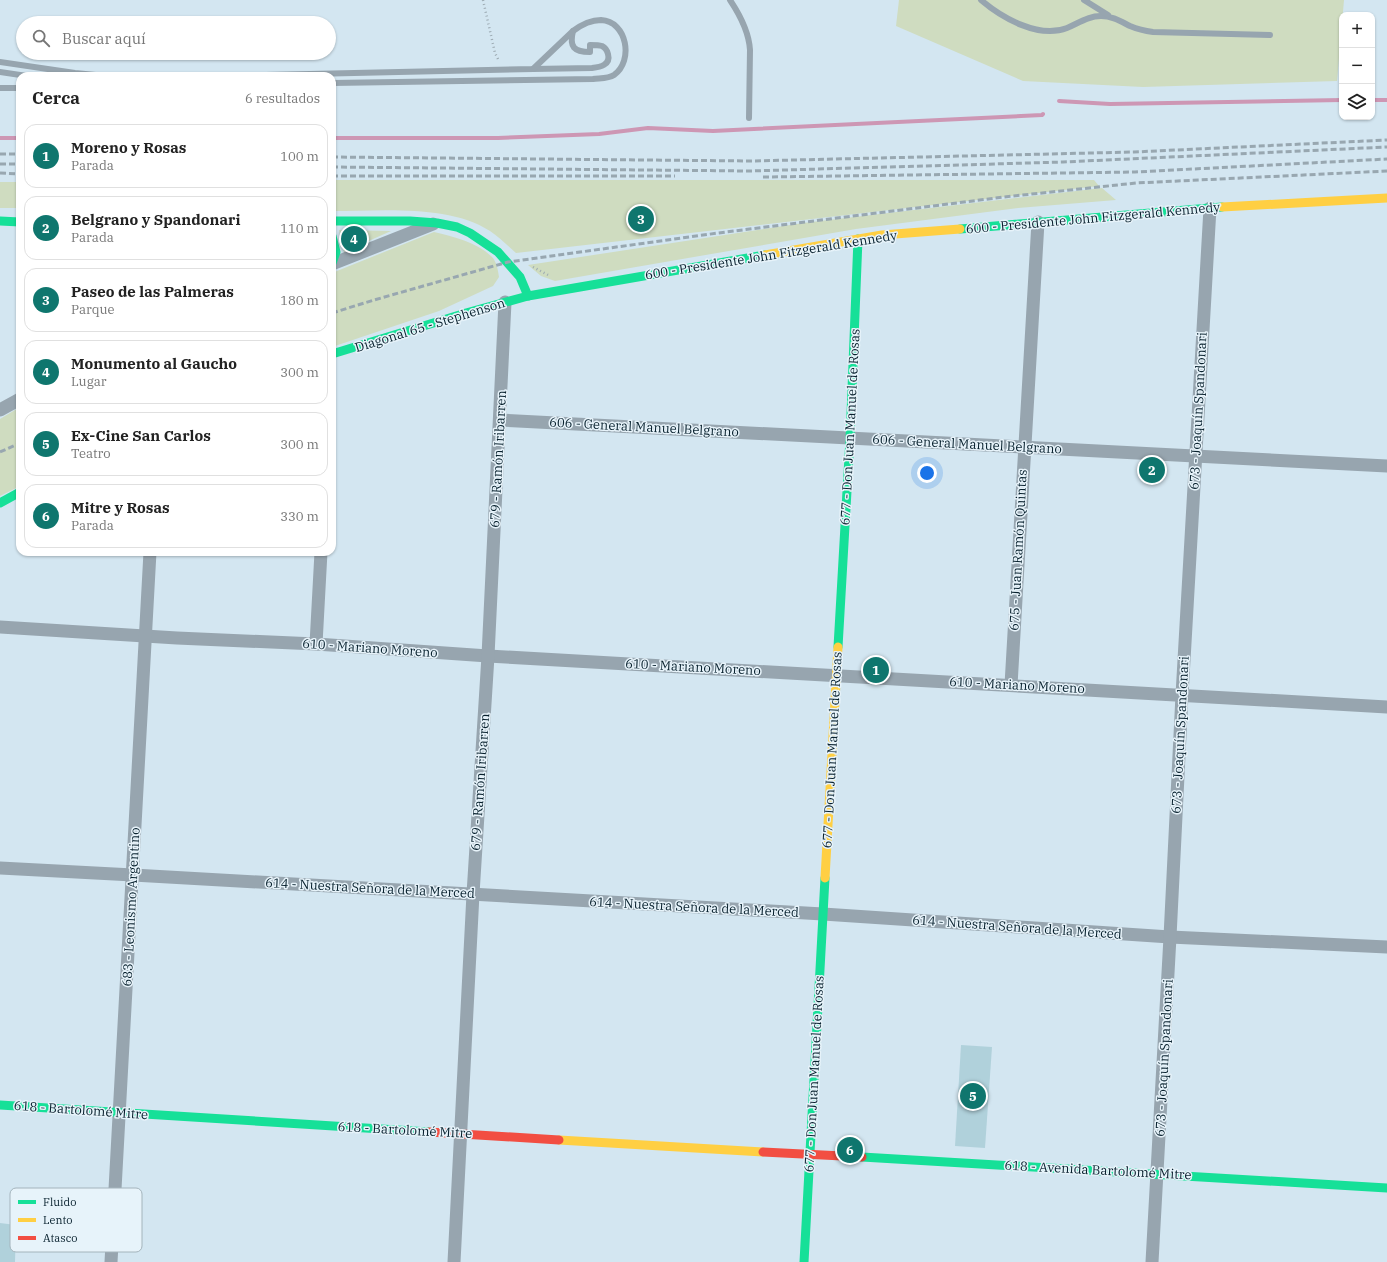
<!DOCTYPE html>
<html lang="es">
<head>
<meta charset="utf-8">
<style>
	:root { --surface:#fff; --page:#f6f6f6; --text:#222; --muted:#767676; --line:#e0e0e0; --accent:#0f766e }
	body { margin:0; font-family:"IBM Plex Serif",serif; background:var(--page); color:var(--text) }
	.controls { position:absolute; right:12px; top:12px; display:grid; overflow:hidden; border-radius:8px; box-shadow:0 1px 3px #0004 }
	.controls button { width:36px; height:36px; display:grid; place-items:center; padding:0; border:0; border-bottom:1px solid var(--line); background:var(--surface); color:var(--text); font:20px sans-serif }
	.you { position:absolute; left:927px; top:473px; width:14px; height:14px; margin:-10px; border:3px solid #fff; border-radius:50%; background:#1a73e8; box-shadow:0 0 0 6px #1a73e833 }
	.badge { display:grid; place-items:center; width:26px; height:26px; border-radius:50%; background:var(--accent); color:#fff; font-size:13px; font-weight:700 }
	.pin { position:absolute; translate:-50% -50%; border:2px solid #fff; box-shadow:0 1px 4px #0006 }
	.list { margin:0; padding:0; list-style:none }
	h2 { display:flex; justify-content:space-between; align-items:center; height:52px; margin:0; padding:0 16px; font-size:17px }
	h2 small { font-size:13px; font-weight:400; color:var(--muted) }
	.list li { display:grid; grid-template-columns:26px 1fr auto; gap:12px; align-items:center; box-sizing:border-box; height:64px; margin:0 8px 8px; padding:0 8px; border:1px solid var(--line); border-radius:12px }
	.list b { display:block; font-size:15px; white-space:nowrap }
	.list p { margin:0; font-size:13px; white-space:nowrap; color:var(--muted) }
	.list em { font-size:13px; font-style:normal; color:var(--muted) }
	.icon { flex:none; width:22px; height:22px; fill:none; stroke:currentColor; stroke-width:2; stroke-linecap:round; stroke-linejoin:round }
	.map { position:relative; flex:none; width:1387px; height:1262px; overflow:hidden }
	.search { position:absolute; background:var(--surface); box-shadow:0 1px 3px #0004; left:16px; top:16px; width:320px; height:44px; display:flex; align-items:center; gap:10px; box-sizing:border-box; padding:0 14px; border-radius:22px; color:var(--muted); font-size:15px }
	.panel { position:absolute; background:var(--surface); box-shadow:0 1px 3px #0004; left:16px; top:72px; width:320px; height:484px; border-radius:12px }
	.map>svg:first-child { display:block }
	.green { fill:#cfdcc0 }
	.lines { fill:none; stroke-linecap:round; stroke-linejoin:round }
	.stream { stroke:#cd97b4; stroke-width:4 }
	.building { fill:#b0d1db }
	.path { stroke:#9caab2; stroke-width:2.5; stroke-dasharray:1 3; stroke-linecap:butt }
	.lane { stroke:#97a5af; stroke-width:6 }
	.street { stroke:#97a5af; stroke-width:13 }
	.fast { stroke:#16e098; stroke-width:9 }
	.slow { stroke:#ffcf43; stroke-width:9 }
	.jam { stroke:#f24e42; stroke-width:9 }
	.rail { stroke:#98a7b0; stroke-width:3; stroke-dasharray:6 3; stroke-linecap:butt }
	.labels { text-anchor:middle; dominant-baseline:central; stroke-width:3; stroke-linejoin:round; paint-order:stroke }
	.street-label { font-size:13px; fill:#07202d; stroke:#e7f3fa }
	.key { fill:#e7f3fa; stroke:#a4b4bc; stroke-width:1 }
	.key-label { font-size:11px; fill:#07202d }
</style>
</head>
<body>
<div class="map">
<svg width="1387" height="1262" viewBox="0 0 1387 1262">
	<rect width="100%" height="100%" fill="#d3e6f1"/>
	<g class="green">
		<polygon points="899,0 1344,0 1337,81 1143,87 1023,81 896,26"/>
		<path d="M332,180H1094L1099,186L516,253C508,246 499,237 490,231C449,204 380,211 332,211Z"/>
		<rect x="0" y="182" width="20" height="26"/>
		<polygon points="1102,188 1116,200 1018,208 856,229 555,281 541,276 528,265 803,223"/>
		<polygon points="339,230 391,231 344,252"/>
		<path d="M434,232C454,237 477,242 492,257C497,262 498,271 499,277L493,286L439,311L332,347V273Z"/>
		<polygon points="20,407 20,486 0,496 0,419"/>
	</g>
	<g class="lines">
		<g class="stream">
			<polyline points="1372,100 1387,100"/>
			<polyline points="1059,101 1110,104 1342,100"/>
			<polyline points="0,138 20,138"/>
			<polyline points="332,138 498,138 599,134 648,128 713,131 1042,115 1043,114"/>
		</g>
	</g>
	<g class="building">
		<polygon points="961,1045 992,1047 985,1148 955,1146"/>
		<polygon points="0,1223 16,1225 15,1262 0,1262"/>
	</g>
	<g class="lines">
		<g class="path">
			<polyline points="483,0 495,53 499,61"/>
			<polyline points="533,267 550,276"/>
		</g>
		<g class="lane">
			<path d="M730,0C740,15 749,32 750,50L749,118"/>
			<path d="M981,0C1002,18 1039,39 1067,28C1079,23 1088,16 1101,16C1112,16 1120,21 1130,26C1137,29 1145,31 1153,32L1270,35"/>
			<polyline points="1084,0 1108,15"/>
			<polyline points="0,62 75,73 106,76"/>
			<path d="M533,69L592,68C600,67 611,65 608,54C607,50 606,48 602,46C599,45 594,45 590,45V52C574,52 569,47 573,31"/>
			<polyline points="0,72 27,76"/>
			<path d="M221,76L533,69L573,31C581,25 591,20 601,20C627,21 634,61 614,75C608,79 599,78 593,79L332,83"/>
			<polyline points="0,88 20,88"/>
		</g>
		<g class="street">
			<polyline points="332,264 433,224"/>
			<polyline points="0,410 20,399"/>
			<polyline points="500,420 1387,466"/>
			<polyline points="0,627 177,638 316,644 488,656 1387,707"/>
			<polyline points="316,644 321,552"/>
			<polyline points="1011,685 1038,222"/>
			<polyline points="0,868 133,875 823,914 1170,937 1387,947"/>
			<polyline points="111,1262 150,552"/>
			<polyline points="454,1262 473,894 488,656 505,302"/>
			<polyline points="1152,1262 1170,937 1182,695 1210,208"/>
		</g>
		<g class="fast">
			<polyline points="0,221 20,222"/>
			<polyline points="332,221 410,221 437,223 457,227 470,233 498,252 520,277 528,296"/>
			<polyline points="960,229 1222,207"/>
			<polyline points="332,236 336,252 332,263"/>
			<polyline points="332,354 466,313 528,296 765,255"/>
			<polyline points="0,503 20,492"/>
			<polyline points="838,647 850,439 858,239"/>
			<polyline points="0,1105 429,1132"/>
			<polyline points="862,1157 1387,1188"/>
			<polyline points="804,1262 825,878"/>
		</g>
		<g class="slow">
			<polyline points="1222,207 1387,198"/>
			<polyline points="765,255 882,235 960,229"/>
			<polyline points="825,878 838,647"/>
			<polyline points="559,1140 763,1152"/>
		</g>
		<g class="jam">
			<polyline points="429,1132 559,1140"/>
			<polyline points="763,1152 862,1157"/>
		</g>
		<g class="rail">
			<polyline points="0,154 20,154"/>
			<polyline points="332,157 751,161 1134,152 1387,140"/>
			<polyline points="0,164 20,164"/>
			<polyline points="332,167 750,171 1063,162 1387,147"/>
			<polyline points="0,173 20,174"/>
			<polyline points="332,176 675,176"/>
			<polyline points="763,177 1135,172 1387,159"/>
			<polyline points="332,313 374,300 508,262 718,233 1004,197 1136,183 1387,171"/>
			<polyline points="0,452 20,443"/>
		</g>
	</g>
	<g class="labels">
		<g class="street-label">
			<text transform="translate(1093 218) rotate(-5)">600 - Presidente John Fitzgerald Kennedy</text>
			<text transform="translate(771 255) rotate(-9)">600 - Presidente John Fitzgerald Kennedy</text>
			<text transform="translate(430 325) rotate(-17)">Diagonal 65 - Stephenson</text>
			<text transform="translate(1198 411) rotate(-87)">673 - Joaquín Spandonari</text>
			<text transform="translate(644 427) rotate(3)">606 - General Manuel Belgrano</text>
			<text transform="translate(850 427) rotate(-87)">677 - Don Juan Manuel de Rosas</text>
			<text transform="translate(967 444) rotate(3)">606 - General Manuel Belgrano</text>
			<text transform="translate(498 459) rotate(-87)">679 - Ramón Iribarren</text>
			<text transform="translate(1018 550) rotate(-87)">675 - Juan Ramón Quintas</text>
			<text transform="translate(370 648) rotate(4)">610 - Mariano Moreno</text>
			<text transform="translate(693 667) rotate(3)">610 - Mariano Moreno</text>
			<text transform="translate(1017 685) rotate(3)">610 - Mariano Moreno</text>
			<text transform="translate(1180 735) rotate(-87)">673 - Joaquín Spandonari</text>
			<text transform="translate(832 750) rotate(-87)">677 - Don Juan Manuel de Rosas</text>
			<text transform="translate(480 782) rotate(-86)">679 - Ramón Iribarren</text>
			<text transform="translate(370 888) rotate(3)">614 - Nuestra Señora de la Merced</text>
			<text transform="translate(131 907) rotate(-87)">683 - Leonismo Argentino</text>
			<text transform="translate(694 907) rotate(3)">614 - Nuestra Señora de la Merced</text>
			<text transform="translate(1017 927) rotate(4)">614 - Nuestra Señora de la Merced</text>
			<text transform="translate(1164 1058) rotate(-87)">673 - Joaquín Spandonari</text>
			<text transform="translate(814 1074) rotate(-87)">677 - Don Juan Manuel de Rosas</text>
			<text transform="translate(81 1110) rotate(4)">618 - Bartolomé Mitre</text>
			<text transform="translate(405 1130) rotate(3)">618 - Bartolomé Mitre</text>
			<text transform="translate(1098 1170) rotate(3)">618 - Avenida Bartolomé Mitre</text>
		</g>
	</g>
	<rect x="10" y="1188" width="132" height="64" rx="6" class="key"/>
	<rect x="18" y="1200" width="18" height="4" fill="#16e098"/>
	<rect x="18" y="1218" width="18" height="4" fill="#ffcf43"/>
	<rect x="18" y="1236" width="18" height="4" fill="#f24e42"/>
	<g class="key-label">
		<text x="43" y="1206">Fluido</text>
		<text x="43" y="1224">Lento</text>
		<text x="43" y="1242">Atasco</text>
	</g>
</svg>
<div class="controls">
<button>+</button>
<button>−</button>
<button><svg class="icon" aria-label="layers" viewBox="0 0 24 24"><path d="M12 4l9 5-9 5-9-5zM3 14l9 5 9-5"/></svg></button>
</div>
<div class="you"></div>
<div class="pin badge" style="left:876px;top:670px">1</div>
<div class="pin badge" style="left:1152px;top:470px">2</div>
<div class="pin badge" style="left:641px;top:219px">3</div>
<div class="pin badge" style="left:354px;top:239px">4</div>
<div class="pin badge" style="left:973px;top:1096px">5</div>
<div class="pin badge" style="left:850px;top:1150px">6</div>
<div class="search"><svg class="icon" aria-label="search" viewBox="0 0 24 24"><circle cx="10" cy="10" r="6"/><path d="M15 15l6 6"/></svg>Buscar aquí</div>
<section class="panel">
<h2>Cerca<small>6 resultados</small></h2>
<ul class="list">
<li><span class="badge">1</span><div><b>Moreno y Rosas</b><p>Parada</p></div><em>100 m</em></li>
<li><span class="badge">2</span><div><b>Belgrano y Spandonari</b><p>Parada</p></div><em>110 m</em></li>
<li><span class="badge">3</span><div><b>Paseo de las Palmeras</b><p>Parque</p></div><em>180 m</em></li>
<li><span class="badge">4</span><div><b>Monumento al Gaucho</b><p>Lugar</p></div><em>300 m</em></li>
<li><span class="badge">5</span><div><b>Ex-Cine San Carlos</b><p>Teatro</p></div><em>300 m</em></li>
<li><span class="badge">6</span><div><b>Mitre y Rosas</b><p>Parada</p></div><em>330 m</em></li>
</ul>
</section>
</div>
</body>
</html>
